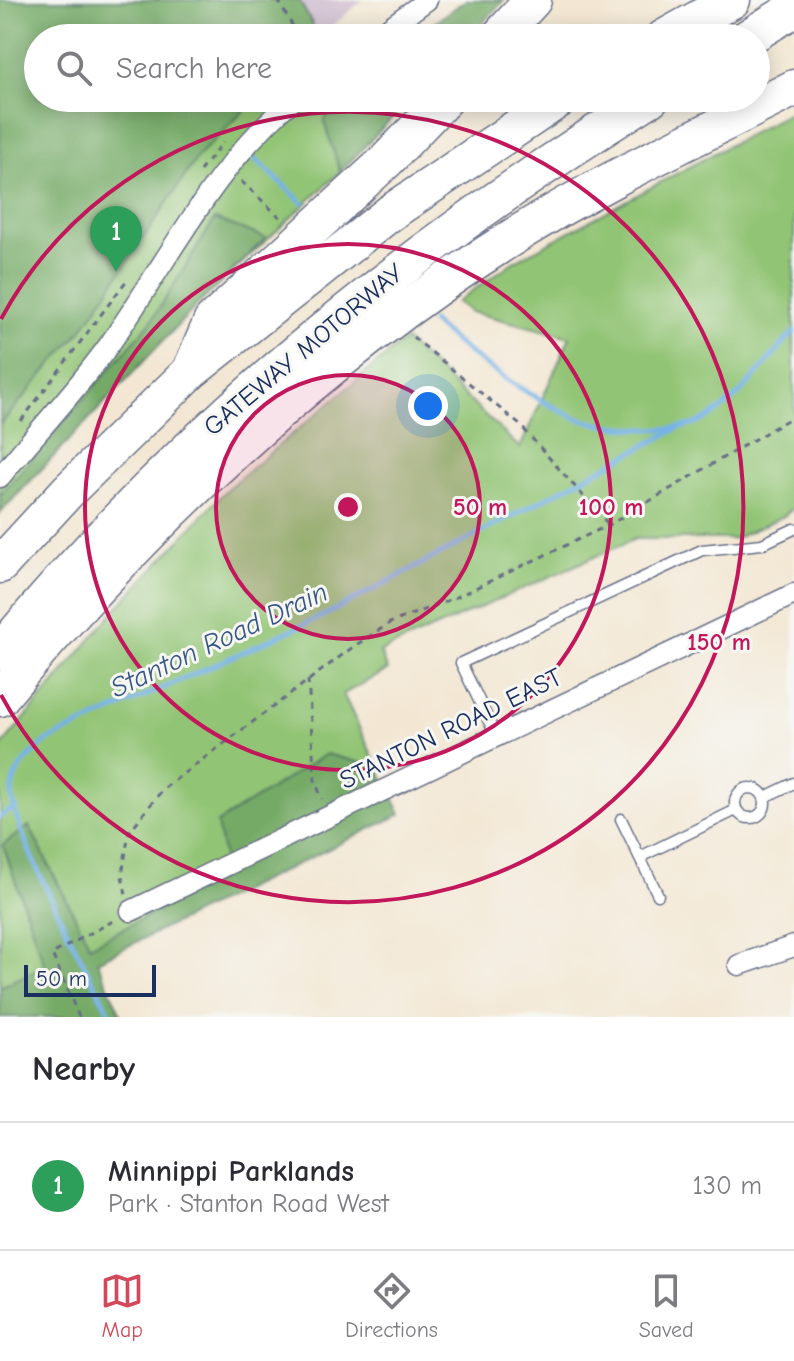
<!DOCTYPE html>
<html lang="en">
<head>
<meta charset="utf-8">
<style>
	:root { --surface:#fff; --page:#f7f7f7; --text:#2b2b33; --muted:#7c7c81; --line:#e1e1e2; --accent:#d1495b }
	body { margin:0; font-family:"Comic Neue",sans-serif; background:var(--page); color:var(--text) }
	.scale { position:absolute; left:24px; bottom:20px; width:132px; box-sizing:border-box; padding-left:8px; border:4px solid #1b2f5e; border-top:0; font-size:22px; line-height:28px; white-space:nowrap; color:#1b2f5e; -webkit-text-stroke:6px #f6f6f2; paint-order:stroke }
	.you { position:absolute; left:428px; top:406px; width:28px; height:28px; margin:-20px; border:6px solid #fff; border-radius:50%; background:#1a73e8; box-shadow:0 0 0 12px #1a73e833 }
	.badge { display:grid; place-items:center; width:52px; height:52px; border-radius:50%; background:var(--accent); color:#fff; font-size:26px; font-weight:700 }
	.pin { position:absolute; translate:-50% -66px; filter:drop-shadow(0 2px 4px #0008) }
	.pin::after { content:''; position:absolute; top:42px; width:28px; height:24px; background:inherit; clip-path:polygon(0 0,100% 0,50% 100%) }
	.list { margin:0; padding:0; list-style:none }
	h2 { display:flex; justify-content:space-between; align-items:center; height:104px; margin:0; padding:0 32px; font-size:34px }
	h2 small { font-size:26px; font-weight:400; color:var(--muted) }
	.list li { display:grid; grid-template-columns:52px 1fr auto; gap:24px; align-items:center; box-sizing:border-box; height:128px; padding:0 32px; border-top:2px solid var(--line) }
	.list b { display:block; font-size:30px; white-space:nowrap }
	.list p { margin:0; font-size:26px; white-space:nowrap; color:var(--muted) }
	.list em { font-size:26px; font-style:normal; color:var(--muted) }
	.icon { flex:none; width:44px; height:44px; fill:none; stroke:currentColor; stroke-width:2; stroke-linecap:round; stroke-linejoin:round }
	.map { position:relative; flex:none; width:794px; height:1017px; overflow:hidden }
	.search { position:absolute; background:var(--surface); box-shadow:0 4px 20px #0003; left:24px; right:24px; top:24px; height:88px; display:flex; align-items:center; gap:20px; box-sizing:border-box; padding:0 28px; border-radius:44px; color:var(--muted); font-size:30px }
	.sheet { height:232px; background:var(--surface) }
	nav { display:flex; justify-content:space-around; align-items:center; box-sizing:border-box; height:112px; border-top:2px solid var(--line); background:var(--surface); font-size:22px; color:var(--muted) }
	nav a { display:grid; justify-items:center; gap:4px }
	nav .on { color:var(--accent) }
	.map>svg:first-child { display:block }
	.industrial { fill:#cfbdcf }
	.green { fill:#92c475; stroke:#567a6a; stroke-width:2; fill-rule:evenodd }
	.forest { fill:#75aa66; stroke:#486c62; stroke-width:2 }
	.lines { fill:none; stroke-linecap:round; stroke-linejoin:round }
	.stream { stroke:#76b2e7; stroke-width:5 }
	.service-casing { stroke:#676f87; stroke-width:13 }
	.minor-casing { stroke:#676f87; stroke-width:23 }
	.motorway-casing { stroke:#676f87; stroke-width:39 }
	.path { stroke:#676f87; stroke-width:3; stroke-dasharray:6 6; stroke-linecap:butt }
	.service { stroke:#fff; stroke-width:10 }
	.minor { stroke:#fff; stroke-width:20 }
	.motorway { stroke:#fff; stroke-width:36 }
	.ring { fill:none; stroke:#c2185b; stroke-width:4 }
	.labels { text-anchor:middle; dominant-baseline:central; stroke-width:6; stroke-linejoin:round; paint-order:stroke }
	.street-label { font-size:26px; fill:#1b2f5e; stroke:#f6f6f2 }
	.water-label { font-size:28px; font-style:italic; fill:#365687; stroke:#f6f6f2 }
	.centre { fill:#c2185b; stroke:#f6f6f2; stroke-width:4 }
	.ring-label { font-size:24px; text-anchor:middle; font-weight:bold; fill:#c2185b; stroke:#f6f6f2; stroke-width:6; stroke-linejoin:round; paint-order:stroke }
</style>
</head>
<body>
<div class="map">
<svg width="794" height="1017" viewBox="0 0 794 1017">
	<rect width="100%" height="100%" fill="#f6f6f2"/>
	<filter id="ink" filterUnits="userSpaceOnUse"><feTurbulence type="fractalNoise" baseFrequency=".0125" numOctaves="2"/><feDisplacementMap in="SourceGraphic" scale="16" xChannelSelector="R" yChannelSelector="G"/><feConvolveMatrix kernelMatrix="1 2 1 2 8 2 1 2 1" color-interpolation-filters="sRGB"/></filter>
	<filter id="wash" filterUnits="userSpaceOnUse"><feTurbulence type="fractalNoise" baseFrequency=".006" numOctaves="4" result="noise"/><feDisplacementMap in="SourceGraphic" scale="32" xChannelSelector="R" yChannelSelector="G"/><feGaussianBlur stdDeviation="1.8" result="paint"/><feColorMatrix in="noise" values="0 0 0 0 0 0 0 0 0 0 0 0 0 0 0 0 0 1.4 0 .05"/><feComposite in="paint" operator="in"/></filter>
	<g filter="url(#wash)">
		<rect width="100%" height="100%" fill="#f3e7d3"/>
		<polygon class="industrial" points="299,0 363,0 319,37"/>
		<g class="green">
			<polygon points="0,0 299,0 320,38 38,38 38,98 411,98 340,172 196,306 0,513"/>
			<path d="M794,110V507L784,516L734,539H635L380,652L388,670L343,694L378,767L325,755L218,823L227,875L90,946L122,1017H0V748L116,609L228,488L405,340L520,448L570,337L471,312L457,302L513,262ZM29,826L89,946L46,966L3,845Z"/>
		</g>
		<g class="forest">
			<polygon points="0,0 299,0 319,37 38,38 38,98 257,98 199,155 84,327 0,425"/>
			<polygon points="466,0 504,0 468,38 413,38"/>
			<polygon points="337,98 411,98 340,172 324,121"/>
			<polygon points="215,219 266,238 196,306 0,513 0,495 150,323"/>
			<polygon points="326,754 378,767 401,814 97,961 122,1017 0,1017 0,987 45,966 3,845 29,826 90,946 227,875 217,823"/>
		</g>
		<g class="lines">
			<g class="stream">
				<polyline points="255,159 303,203"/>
				<path d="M432,322C473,359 520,391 570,415C598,429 674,435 702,421C741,402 764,362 794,332"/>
				<polyline points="0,817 16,807"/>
				<path d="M112,1017C91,977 7,824 12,788C14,768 34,752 48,740L327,614L680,427"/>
			</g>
		</g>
	</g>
	<g filter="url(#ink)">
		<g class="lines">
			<defs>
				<g id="service">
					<polyline points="496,736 461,663 702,550 762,544 794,529"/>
					<circle cx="750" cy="803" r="15"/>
					<polyline points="765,797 794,783"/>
					<polyline points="621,819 658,895"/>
					<polyline points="640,857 734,811"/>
				</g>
				<g id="minor">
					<polyline points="375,38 427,0"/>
					<path d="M0,477C36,433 76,391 109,345C169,260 213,166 295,98"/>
					<polyline points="131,911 794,594"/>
					<polyline points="739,965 794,946"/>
				</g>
				<g id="motorway">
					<polyline points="498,38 533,0"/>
					<polyline points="664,38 732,0"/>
					<polyline points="747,38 794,9"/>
					<polyline points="190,372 212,321 386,161 446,98"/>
					<polyline points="0,565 68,491 190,372 390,213 561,98"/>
					<path d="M0,652C186,426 403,252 651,98"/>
					<path d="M0,698C144,524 324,355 516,235C605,179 701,136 794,88"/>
				</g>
			</defs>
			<use href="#service" class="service-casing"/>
			<use href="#minor" class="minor-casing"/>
			<use href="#motorway" class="motorway-casing"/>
			<g class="path">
				<polyline points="278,0 299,38"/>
				<polyline points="200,171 223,142"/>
				<polyline points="241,181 282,219"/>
				<polyline points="413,337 520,425 609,525"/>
				<polyline points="21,421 127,280"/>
				<polyline points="308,680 315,780 322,799"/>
				<polyline points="126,894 122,876 129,832 163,789 353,647 390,623 454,598 609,525 794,416"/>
				<polyline points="79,1017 52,954 115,920"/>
			</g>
			<use href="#service" class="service"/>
			<use href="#minor" class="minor"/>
			<use href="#motorway" class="motorway"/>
		</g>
	</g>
	<circle cx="348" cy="507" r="132" fill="#c2185b" fill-opacity=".12"/>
	<g class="ring">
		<circle cx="348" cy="507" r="132"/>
		<circle cx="348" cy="507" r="263"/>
		<path d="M1 319A395 395 0 1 1 1 695"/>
	</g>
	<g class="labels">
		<g class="street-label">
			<text transform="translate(304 350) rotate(-40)">GATEWAY MOTORWAY</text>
			<text transform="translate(451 729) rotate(-26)">STANTON ROAD EAST</text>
		</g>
		<g class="water-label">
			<text transform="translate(219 640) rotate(-25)">Stanton Road Drain</text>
		</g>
	</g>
	<circle cx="348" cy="507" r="12" class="centre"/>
	<g class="ring-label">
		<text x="480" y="515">50 m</text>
		<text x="611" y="515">100 m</text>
		<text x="719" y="650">150 m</text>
	</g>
</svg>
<div class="scale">50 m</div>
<div class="you"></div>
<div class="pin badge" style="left:116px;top:272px;background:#2e9e5b">1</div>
<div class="search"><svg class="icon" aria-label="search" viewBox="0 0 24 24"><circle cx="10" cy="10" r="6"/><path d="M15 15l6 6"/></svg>Search here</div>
</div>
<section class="sheet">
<h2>Nearby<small></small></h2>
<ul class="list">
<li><span class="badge" style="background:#2e9e5b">1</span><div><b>Minnippi Parklands</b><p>Park · Stanton Road West</p></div><em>130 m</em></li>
</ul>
</section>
<nav>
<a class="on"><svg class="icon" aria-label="map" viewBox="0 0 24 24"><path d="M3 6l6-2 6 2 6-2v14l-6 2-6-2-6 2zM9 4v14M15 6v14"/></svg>Map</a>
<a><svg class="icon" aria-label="directions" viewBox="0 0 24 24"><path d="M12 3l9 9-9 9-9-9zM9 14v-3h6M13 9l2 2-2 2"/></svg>Directions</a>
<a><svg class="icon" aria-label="saved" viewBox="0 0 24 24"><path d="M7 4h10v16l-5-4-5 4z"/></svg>Saved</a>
</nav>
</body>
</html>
